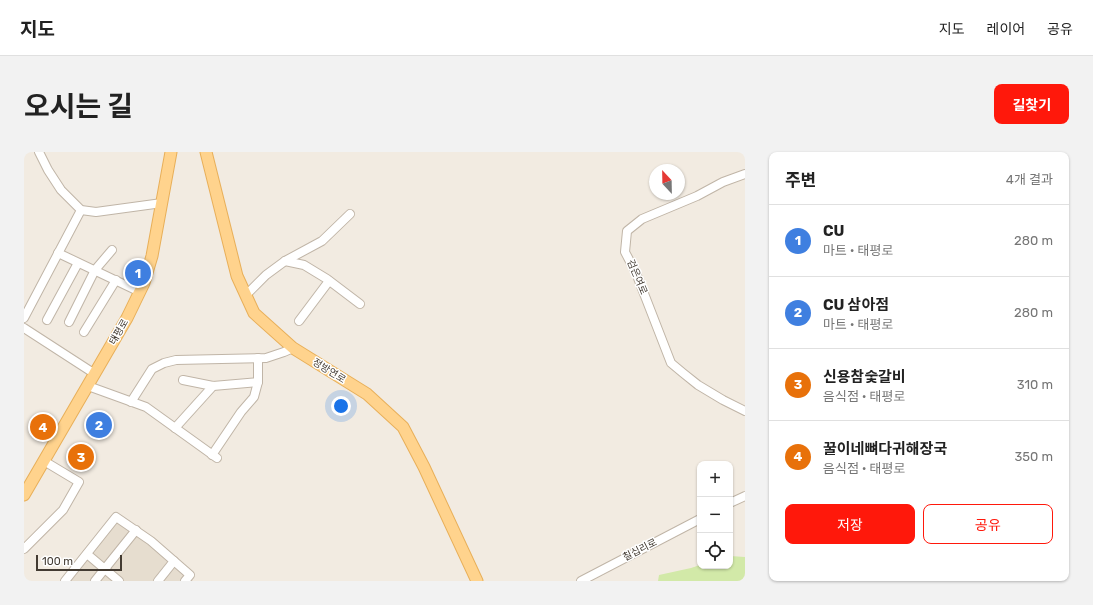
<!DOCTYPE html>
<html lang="ko">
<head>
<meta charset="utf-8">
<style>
	:root { --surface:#fff; --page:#f2f2f2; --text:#222; --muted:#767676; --line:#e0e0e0; --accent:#ff180b }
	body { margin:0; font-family:Rubik,"Noto Sans KR",sans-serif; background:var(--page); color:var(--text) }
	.controls { position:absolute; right:12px; bottom:12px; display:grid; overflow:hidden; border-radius:8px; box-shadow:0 1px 3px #0004 }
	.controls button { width:36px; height:36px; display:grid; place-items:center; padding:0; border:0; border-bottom:1px solid var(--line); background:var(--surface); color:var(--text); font:20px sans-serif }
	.compass { position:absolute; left:625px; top:12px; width:36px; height:36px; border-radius:50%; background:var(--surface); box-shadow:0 1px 3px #0004; rotate:338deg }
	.scale { position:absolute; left:12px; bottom:10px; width:86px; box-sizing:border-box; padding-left:4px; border:2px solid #433b32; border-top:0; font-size:11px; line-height:14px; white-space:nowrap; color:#433b32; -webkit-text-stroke:3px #fff; paint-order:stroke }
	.you { position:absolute; left:317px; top:254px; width:14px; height:14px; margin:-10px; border:3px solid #fff; border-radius:50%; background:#1a73e8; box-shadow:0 0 0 6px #1a73e833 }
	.badge { display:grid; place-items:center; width:26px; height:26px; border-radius:50%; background:var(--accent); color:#fff; font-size:13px; font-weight:700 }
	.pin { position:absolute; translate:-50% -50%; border:2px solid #fff; box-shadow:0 1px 4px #0006 }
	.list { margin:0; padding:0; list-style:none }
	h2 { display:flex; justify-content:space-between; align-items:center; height:52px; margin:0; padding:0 16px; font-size:17px }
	h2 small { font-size:13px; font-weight:400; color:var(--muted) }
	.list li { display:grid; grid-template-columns:26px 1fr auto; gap:12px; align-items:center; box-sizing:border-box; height:72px; padding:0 16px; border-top:1px solid var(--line) }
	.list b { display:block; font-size:15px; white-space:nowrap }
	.list p { margin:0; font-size:13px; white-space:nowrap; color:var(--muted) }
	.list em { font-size:13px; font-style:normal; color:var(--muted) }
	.actions { display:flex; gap:8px; padding:12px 16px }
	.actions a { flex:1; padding:9px 0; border:1px solid var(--accent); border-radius:8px; text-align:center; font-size:14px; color:var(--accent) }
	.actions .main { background:var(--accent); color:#fff }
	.icon { flex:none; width:22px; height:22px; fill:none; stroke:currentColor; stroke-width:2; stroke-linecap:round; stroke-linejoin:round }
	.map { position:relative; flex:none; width:721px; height:429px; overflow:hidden; border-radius:8px }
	header { display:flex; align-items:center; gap:24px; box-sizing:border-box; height:56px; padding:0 20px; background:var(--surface); border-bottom:1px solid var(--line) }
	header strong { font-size:19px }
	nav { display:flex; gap:22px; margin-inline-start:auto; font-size:14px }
	.intro { display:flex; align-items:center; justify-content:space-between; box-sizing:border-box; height:96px; padding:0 24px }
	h1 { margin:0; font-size:28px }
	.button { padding:10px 18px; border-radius:8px; background:var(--accent); color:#fff; font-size:14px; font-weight:700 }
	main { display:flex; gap:24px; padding:0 24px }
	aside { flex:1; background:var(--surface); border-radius:8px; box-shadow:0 1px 3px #0004 }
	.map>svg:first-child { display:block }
	.residential { fill:#e6ddcf }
	.green { fill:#d2e9a8 }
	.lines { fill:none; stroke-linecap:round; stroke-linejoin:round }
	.minor-casing { stroke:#c0b5a7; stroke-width:10 }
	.major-casing { stroke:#e8af59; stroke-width:13 }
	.minor { stroke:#fff; stroke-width:8 }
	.major { stroke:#ffd38d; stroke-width:11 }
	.labels { text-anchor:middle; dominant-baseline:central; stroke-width:3; stroke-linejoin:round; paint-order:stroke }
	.street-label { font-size:10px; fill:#433b32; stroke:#fff }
</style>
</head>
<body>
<header>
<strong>지도</strong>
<nav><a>지도</a><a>레이어</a><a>공유</a></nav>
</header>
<div class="intro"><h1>오시는 길</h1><a class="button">길찾기</a></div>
<main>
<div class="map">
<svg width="721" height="429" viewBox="0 0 721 429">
	<rect width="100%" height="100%" fill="#f2ebe1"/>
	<polygon class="residential" points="92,365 169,429 42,429"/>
	<polygon class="green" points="706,404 721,405 721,429 634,429 635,423 667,416 676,413 676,414 706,414"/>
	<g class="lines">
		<defs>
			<g id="minor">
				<polyline points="15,0 24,18 37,38 57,58 72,60 138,51"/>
				<polyline points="721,22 699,30 673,44 618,67 603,79 601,100 612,121 647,211 659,221 674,233 699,248 721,259"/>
				<polyline points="34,101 116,140"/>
				<polyline points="261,109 280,113 303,127 336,152"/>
				<polyline points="222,143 242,123 261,109 298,89 326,62"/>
				<polyline points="0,166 57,58"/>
				<polyline points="23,168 54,111"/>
				<polyline points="275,169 305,129"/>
				<polyline points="45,170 71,118 88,98"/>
				<polyline points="0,176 71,222"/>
				<polyline points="60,180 92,128"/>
				<polyline points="159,228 189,234 234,230"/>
				<polyline points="64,234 122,255 193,306"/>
				<polyline points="107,250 128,217 140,211 152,208 242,206 260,200 269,196"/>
				<polyline points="151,276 189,234"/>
				<polyline points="188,303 217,260 230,245 234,230 234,206"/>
				<polyline points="706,351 721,344"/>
				<polyline points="0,397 39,358 55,330 20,309"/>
				<polyline points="63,402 95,429"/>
				<polyline points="41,429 92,365 127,389 166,423 161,429"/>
				<polyline points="71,429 112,378"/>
				<polyline points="134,429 150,409"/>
				<polyline points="557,429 676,367"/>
			</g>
			<g id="major">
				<polyline points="182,0 213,124 230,161 269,196 343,242 379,275 400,315 453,429"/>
				<polyline points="0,343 103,166 120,131 128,104 147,0"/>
			</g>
		</defs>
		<use href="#minor" class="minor-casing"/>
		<use href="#major" class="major-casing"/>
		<use href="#minor" class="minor"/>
		<use href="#major" class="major"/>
	</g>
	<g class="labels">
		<g class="street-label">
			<text transform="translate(613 125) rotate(67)">검은여로</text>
			<text transform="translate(95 180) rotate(-60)">태평로</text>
			<text transform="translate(305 219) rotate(32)">정방연로</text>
			<text transform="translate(616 398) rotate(-27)">칠십리로</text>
		</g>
	</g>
</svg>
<div class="controls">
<button>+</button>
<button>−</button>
<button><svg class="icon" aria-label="locate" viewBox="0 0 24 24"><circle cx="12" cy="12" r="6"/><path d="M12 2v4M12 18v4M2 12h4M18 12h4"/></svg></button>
</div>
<svg class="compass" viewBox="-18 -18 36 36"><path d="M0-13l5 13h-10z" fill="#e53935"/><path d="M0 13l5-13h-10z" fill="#767676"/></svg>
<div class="scale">100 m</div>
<div class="you"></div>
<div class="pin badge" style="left:114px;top:121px;background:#3f7fe0">1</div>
<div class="pin badge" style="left:75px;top:273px;background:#3f7fe0">2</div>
<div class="pin badge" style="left:57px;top:305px;background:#e8710a">3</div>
<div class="pin badge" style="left:19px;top:275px;background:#e8710a">4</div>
</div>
<aside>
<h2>주변<small>4개 결과</small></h2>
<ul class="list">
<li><span class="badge" style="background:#3f7fe0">1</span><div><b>CU</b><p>마트 · 태평로</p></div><em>280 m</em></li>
<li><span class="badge" style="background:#3f7fe0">2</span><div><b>CU 삼아점</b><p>마트 · 태평로</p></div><em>280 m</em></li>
<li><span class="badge" style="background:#e8710a">3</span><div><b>신용참숯갈비</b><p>음식점 · 태평로</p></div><em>310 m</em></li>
<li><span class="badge" style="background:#e8710a">4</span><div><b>꿀이네뼈다귀해장국</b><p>음식점 · 태평로</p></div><em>350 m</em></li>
</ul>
<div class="actions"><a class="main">저장</a><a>공유</a></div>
</aside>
</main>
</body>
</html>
